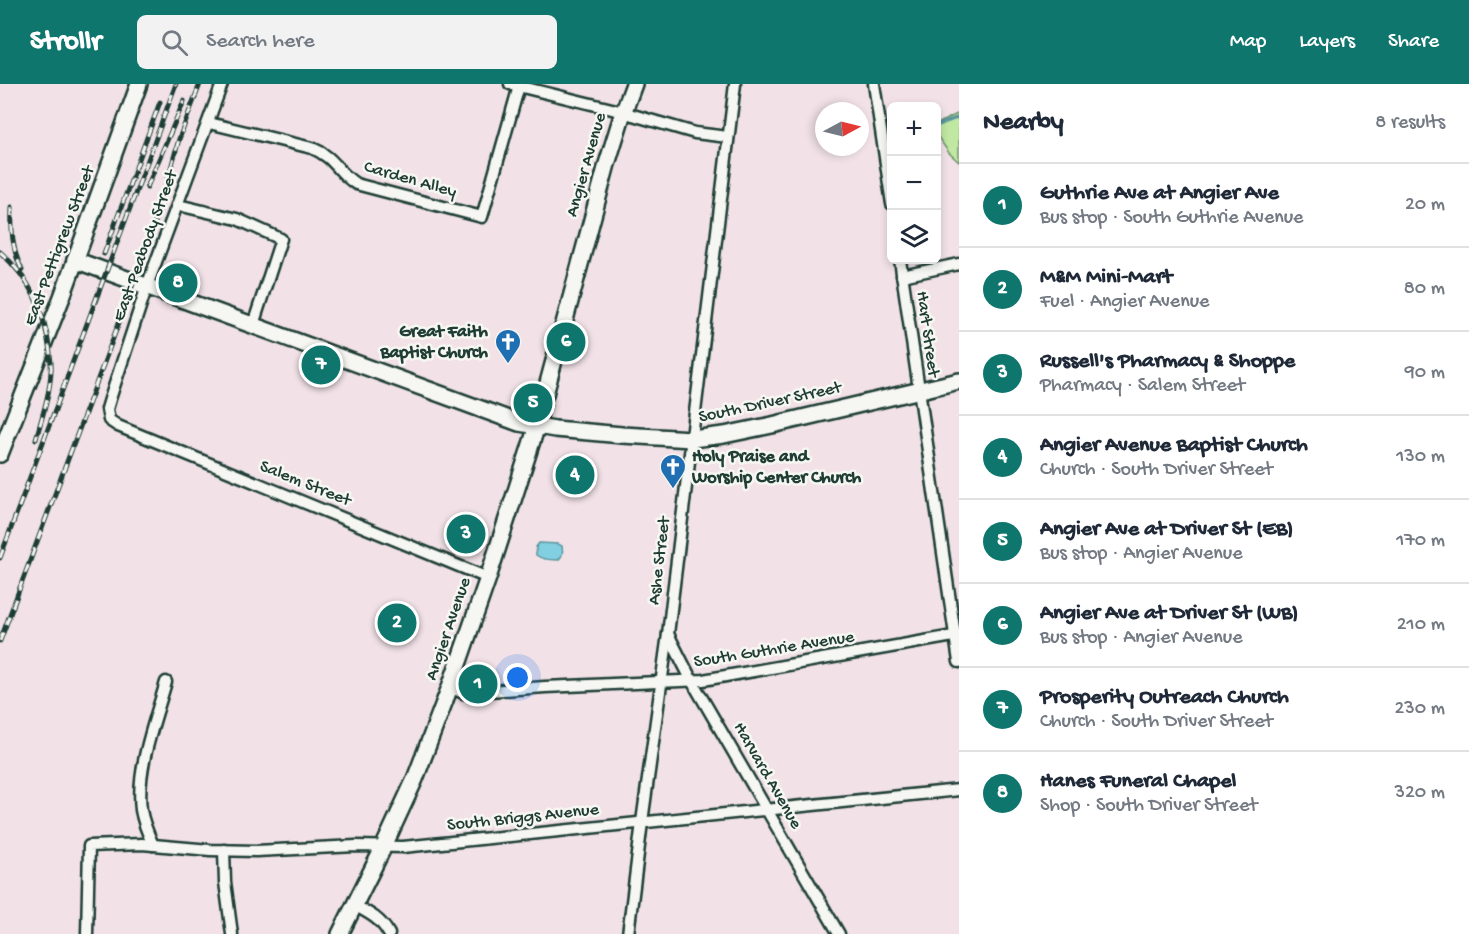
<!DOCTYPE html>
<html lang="en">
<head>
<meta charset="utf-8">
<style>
	:root { --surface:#fff; --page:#f2f2f3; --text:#1f2937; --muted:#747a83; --line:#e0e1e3; --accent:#0f766e }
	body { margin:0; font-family:"Gochi Hand",sans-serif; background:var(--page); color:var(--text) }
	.controls { position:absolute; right:18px; top:18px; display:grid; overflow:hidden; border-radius:9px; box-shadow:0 3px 9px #0003 }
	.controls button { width:54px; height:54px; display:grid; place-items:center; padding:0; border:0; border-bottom:2px solid var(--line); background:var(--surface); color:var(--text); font:30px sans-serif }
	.compass { position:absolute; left:815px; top:18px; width:54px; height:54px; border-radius:50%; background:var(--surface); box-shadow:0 3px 9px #0003; rotate:83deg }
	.you { position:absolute; left:518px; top:594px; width:21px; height:21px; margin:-15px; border:4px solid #fff; border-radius:50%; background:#1a73e8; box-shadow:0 0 0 9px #1a73e833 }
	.badge { display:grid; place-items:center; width:39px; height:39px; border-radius:50%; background:var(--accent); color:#fff; font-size:20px; font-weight:700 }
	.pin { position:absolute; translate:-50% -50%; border:3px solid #fff; box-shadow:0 2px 6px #0006 }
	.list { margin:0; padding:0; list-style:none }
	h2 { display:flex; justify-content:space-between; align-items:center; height:78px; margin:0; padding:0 24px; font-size:26px }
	h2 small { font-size:20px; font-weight:400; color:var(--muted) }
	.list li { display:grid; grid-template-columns:39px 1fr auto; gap:18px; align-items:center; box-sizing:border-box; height:84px; padding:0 24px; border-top:2px solid var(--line) }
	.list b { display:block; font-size:22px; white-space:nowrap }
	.list p { margin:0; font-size:20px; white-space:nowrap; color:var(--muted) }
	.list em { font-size:20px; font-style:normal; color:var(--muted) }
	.icon { flex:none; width:33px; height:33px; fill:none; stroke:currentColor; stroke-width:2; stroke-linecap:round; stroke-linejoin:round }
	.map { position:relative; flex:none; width:959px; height:850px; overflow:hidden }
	header { display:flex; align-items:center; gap:36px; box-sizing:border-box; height:84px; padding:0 30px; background:var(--accent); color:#fff }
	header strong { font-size:28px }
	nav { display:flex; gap:33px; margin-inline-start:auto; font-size:21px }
	.search { width:420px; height:54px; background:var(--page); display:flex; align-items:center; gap:15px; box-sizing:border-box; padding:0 21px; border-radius:9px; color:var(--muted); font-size:22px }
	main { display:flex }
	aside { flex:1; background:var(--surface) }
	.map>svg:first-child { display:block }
	.green { fill:#c1e8a3; stroke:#70926c; stroke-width:1.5 }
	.water { fill:#82cfe1; stroke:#5a959c; stroke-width:1.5 }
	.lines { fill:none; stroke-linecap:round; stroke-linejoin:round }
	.stream { stroke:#5a959c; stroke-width:3 }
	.street-casing { stroke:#1f3d34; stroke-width:15 }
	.secondary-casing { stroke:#1f3d34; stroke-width:20 }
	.street { stroke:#f6f6f2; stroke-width:10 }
	.secondary { stroke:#f6f6f2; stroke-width:15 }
	.rail-casing { stroke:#1f3d34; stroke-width:5 }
	.rail { stroke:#f6f6f2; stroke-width:3; stroke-dasharray:9; stroke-linecap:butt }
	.labels { text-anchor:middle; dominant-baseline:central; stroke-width:5; stroke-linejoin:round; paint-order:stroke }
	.street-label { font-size:18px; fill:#1f3d34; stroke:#f6f6f2 }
	.poi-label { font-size:18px; font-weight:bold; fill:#1f3d34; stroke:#f6f6f2; text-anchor:end }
</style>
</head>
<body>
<header>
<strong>Strollr</strong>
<div class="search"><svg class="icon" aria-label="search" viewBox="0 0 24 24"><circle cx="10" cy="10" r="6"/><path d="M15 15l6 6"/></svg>Search here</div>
<nav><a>Map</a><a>Layers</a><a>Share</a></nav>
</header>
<main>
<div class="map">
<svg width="959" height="850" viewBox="0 0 959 850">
	<rect width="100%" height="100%" fill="#f2e2e8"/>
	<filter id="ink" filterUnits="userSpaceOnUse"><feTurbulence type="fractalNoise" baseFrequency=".0167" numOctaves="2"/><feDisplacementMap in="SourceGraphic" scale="12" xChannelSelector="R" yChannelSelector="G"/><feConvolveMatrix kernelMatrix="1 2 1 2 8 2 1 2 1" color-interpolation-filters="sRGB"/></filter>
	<g filter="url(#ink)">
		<polygon class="green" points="959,29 959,78 949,69 938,53 937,40"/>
		<path class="water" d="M539,459L558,460L562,462C563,467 563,473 558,476C551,476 541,475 536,471V463Z"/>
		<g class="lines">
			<polyline class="stream" points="936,42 959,33"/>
			<defs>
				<g id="street">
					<polyline points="222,0 147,202 110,315 107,325 109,336 118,342 488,494"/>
					<polyline points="510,0 612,25 695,49 728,53"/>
					<polyline points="874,0 892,120"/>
					<path d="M209,39L312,64C335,73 338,89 356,100L482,133L519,2"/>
					<polyline points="178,121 237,135 281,155 253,241"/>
					<polyline points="900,176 959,578"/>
					<polyline points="902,192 959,180"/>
					<polyline points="668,550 692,597 839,850"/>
					<polyline points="450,603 463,609 545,603 703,596 959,551"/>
					<path d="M153,761C148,750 143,738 141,726C136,685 155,637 166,598"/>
					<polyline points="224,766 225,798 232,850"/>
					<path d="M354,821C369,829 381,835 389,850"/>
					<polyline points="87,850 89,762 142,760 210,766 256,767 356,762 403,763 959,706"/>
					<polyline points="628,850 642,738 668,550 735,0"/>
				</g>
				<g id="secondary">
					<polyline points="75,176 519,339 555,345 622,351 692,355 724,351 772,341 959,297"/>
					<polyline points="0,370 62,213 139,0"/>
					<polyline points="340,850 384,762 415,695 450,603 488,494 534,351 607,80 621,35 634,0"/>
				</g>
			</defs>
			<use href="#street" class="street-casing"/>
			<use href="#secondary" class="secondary-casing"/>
			<use href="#street" class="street"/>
			<use href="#secondary" class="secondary"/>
			<defs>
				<g id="rail">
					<polyline points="147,103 184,17"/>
					<path d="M12,123C11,145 12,166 22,186"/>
					<path d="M0,168C31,195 45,228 50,269C50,275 52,281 51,287C50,310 42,333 36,355"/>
					<polyline points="104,170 160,18"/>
					<polyline points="0,474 176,0"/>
					<polyline points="0,557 127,217 161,121 179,55 200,0"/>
				</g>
			</defs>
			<use href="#rail" class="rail-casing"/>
			<use href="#rail" class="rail"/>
		</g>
	</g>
	<defs>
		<symbol id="church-pin" viewBox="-11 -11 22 30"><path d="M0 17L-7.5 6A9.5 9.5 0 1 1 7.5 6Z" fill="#1f6fb2" stroke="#f6f6f2"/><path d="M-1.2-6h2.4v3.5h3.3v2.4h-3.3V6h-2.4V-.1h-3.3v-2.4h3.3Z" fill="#fff"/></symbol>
	</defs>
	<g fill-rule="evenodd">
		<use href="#church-pin" x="493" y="243" width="30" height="40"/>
		<use href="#church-pin" x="658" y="368" width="30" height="40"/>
	</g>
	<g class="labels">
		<g class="street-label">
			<text transform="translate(587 81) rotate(-74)">Angier Avenue</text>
			<text transform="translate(410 96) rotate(16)">Carden Alley</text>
			<text transform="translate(60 162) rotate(-69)">East Pettigrew Street</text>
			<text transform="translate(146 162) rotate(-70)">East Peabody Street</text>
			<text transform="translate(927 250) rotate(82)">Hart Street</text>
			<text transform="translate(770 319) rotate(-12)">South Driver Street</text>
			<text transform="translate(305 400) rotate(22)">Salem Street</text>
			<text transform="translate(660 477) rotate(-83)">Ashe Street</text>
			<text transform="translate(449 545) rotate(-71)">Angier Avenue</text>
			<text transform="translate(774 566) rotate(-9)">South Guthrie Avenue</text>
			<text transform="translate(767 692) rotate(60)">Harvard Avenue</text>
			<text transform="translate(523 734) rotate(-6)">South Briggs Avenue</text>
		</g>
		<g class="poi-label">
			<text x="488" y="248">Great Faith<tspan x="488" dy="21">Baptist Church</tspan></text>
			<text x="692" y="373" text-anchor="start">Holy Praise and<tspan x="692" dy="21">Worship Center Church</tspan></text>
		</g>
	</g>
</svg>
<div class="controls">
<button>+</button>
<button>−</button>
<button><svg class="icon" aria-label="layers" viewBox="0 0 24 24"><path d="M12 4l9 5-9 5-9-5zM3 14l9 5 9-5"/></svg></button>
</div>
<svg class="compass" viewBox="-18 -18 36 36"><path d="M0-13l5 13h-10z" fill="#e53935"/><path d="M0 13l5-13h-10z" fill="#747a83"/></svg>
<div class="you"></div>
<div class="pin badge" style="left:478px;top:600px">1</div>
<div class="pin badge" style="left:397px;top:539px">2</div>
<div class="pin badge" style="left:466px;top:450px">3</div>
<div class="pin badge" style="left:575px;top:391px">4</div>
<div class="pin badge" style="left:533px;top:319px">5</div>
<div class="pin badge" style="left:566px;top:258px">6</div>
<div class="pin badge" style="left:321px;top:281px">7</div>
<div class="pin badge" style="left:178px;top:199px">8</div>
</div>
<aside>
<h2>Nearby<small>8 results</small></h2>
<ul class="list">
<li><span class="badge">1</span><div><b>Guthrie Ave at Angier Ave</b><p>Bus stop · South Guthrie Avenue</p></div><em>20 m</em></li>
<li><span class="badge">2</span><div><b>M&amp;M Mini-Mart</b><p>Fuel · Angier Avenue</p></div><em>80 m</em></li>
<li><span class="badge">3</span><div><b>Russell's Pharmacy &amp; Shoppe</b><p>Pharmacy · Salem Street</p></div><em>90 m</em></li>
<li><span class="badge">4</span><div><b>Angier Avenue Baptist Church</b><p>Church · South Driver Street</p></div><em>130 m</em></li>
<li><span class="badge">5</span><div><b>Angier Ave at Driver St (EB)</b><p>Bus stop · Angier Avenue</p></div><em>170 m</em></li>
<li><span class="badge">6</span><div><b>Angier Ave at Driver St (WB)</b><p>Bus stop · Angier Avenue</p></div><em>210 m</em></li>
<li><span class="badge">7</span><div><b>Prosperity Outreach Church</b><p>Church · South Driver Street</p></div><em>230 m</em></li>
<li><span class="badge">8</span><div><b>Hanes Funeral Chapel</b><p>Shop · South Driver Street</p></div><em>320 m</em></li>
</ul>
</aside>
</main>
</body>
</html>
